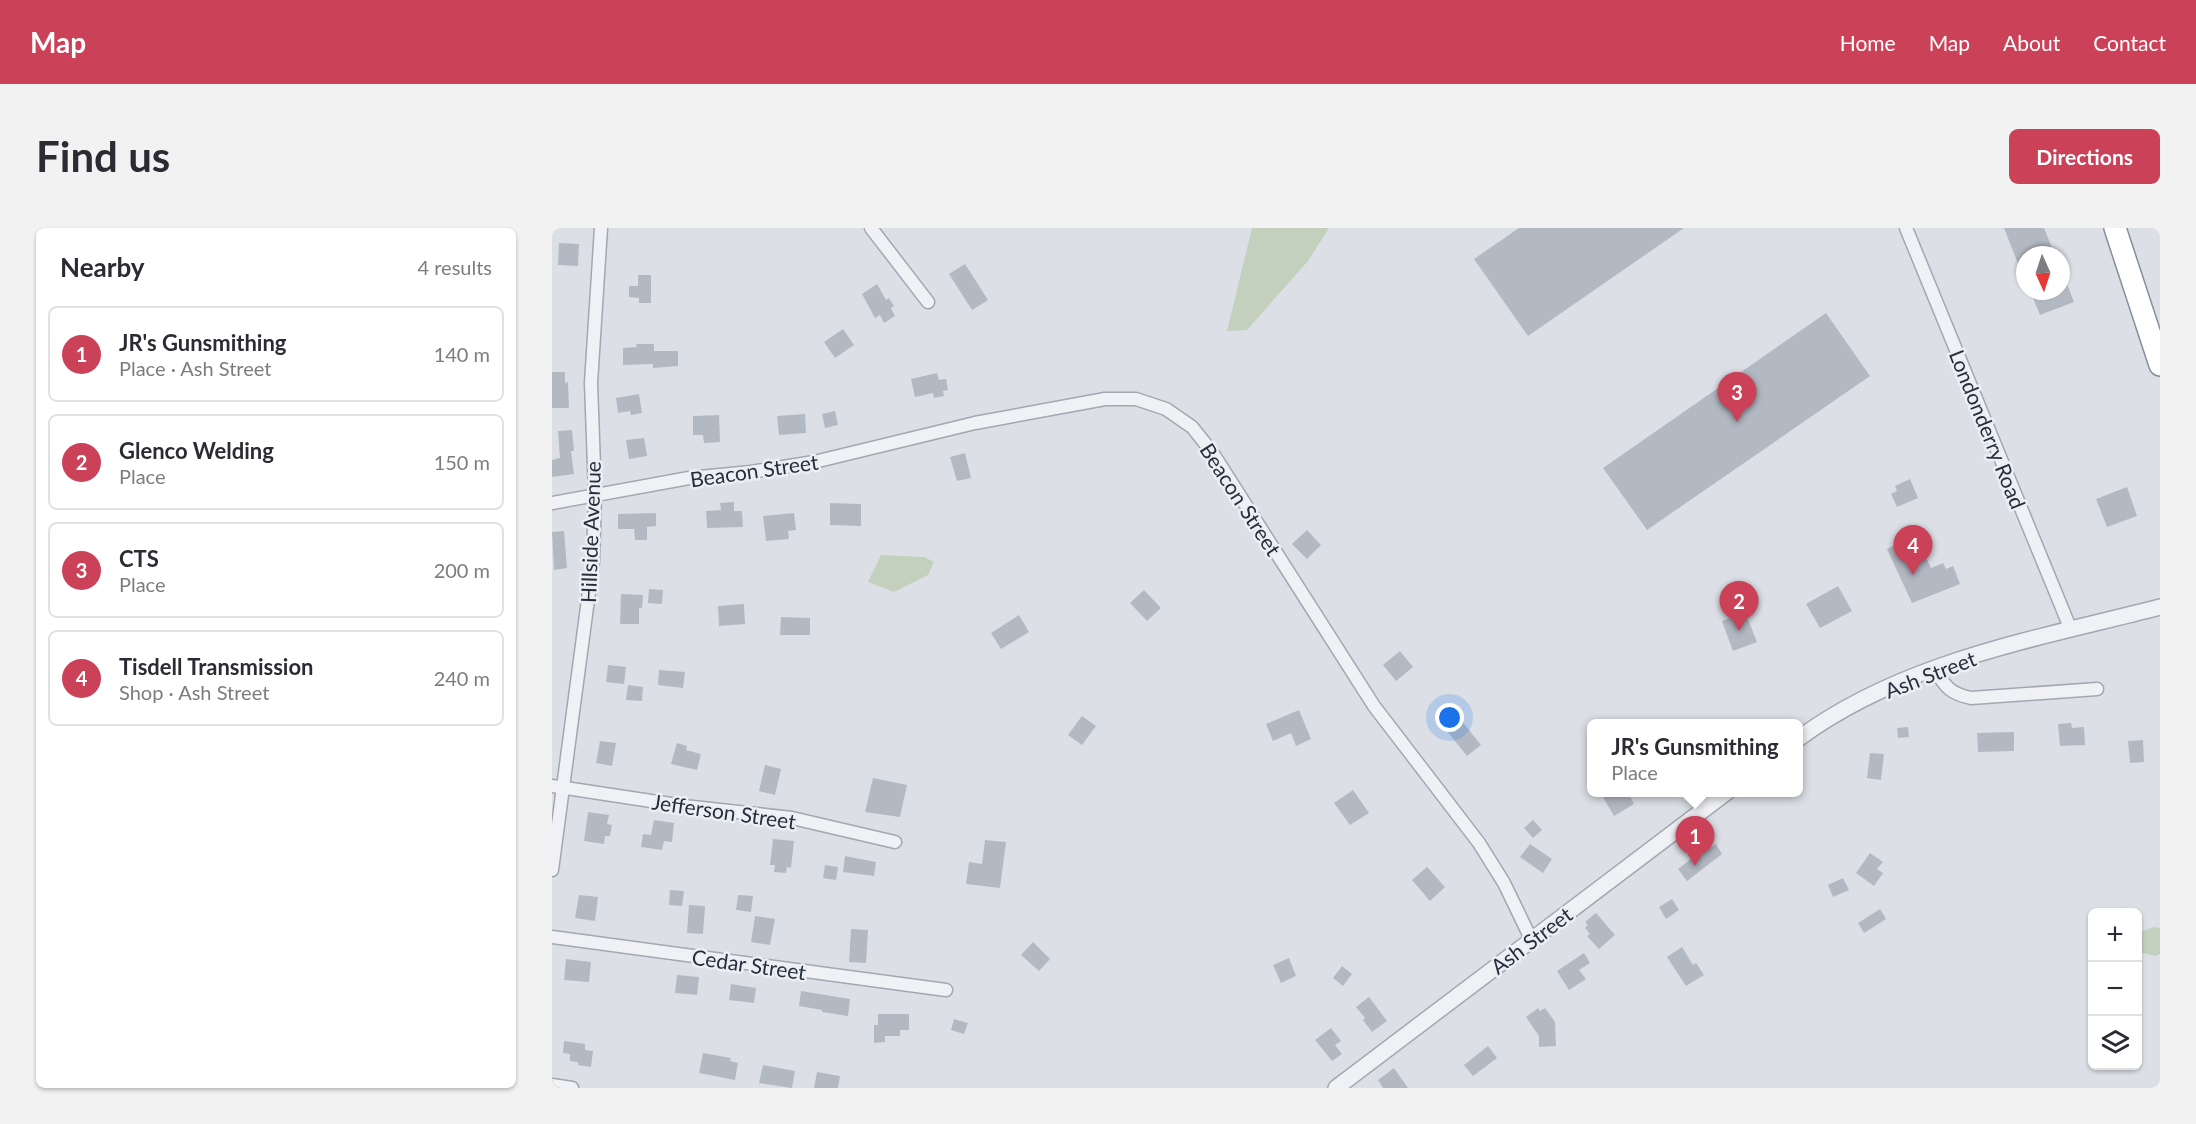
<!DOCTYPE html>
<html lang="en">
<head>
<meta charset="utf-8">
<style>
	:root { --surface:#fff; --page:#f2f2f3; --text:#2b2b33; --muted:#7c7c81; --line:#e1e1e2; --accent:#cb4158 }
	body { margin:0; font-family:Lato,sans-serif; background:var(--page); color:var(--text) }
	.controls { position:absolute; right:18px; bottom:18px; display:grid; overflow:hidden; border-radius:9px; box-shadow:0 2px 4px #0004 }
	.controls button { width:54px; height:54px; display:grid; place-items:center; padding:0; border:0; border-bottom:2px solid var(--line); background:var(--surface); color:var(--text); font:30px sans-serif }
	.compass { position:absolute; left:1464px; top:18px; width:54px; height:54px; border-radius:50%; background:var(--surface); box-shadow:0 2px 4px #0004; rotate:177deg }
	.you { position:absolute; left:898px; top:490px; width:21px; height:21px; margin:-15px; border:4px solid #fff; border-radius:50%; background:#1a73e8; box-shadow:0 0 0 9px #1a73e833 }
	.badge { display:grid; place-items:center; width:39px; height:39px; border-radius:50%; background:var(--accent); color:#fff; font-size:20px; font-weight:700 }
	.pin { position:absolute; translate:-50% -50px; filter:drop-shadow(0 2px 3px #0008) }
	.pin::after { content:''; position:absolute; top:32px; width:21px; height:18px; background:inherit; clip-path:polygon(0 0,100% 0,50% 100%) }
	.popup { position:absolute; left:1035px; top:491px; width:216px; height:78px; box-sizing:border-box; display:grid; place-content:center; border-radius:9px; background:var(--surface); filter:drop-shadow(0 2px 4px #0005); font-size:20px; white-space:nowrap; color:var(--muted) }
	.popup b { font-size:22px; color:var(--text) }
	.popup::after { content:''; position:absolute; left:50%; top:100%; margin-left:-12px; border:12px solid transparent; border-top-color:var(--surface) }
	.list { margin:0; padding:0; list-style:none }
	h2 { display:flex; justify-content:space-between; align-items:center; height:78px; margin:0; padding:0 24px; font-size:26px }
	h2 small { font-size:20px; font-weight:400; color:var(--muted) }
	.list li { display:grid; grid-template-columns:39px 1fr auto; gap:18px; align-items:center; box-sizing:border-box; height:96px; margin:0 12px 12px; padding:0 12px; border:2px solid var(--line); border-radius:9px }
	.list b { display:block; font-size:22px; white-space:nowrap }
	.list p { margin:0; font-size:20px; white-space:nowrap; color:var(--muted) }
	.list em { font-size:20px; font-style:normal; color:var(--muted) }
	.icon { flex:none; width:33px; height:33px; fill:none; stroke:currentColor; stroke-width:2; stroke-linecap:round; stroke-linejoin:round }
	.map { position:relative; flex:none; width:1608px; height:860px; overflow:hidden; border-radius:9px }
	header { display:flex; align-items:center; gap:36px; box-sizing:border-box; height:84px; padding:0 30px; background:var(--accent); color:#fff }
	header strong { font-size:28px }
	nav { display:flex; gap:33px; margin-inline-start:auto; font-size:21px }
	.intro { display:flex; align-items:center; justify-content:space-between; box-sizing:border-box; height:144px; padding:0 36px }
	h1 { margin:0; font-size:42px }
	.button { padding:15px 27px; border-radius:9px; background:var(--accent); color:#fff; font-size:21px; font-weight:700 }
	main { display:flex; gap:36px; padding:0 36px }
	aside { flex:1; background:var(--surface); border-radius:9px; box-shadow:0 2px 4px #0004 }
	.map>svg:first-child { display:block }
	.green { fill:#c2d0bd }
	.building { fill:#b3b9c3 }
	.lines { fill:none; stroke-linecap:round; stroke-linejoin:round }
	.minor-casing { stroke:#a2a7b0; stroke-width:15 }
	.tertiary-casing { stroke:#a2a7b0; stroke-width:18 }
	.motorway-casing { stroke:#848e9c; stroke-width:24 }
	.minor { stroke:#eff1f5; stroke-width:12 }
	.tertiary { stroke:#eff1f5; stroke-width:15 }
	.motorway { stroke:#fff; stroke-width:21 }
	.labels { text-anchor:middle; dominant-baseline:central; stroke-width:5; stroke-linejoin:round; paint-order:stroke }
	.street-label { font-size:21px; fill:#262e3c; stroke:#ebeff4 }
</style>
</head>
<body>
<header>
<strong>Map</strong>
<nav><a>Home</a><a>Map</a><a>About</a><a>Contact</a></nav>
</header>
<div class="intro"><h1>Find us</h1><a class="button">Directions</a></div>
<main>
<aside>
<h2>Nearby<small>4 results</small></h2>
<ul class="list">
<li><span class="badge">1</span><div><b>JR's Gunsmithing</b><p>Place · Ash Street</p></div><em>140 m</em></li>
<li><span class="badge">2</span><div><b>Glenco Welding</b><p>Place</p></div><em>150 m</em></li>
<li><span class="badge">3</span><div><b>CTS</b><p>Place</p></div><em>200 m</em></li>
<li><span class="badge">4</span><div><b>Tisdell Transmission</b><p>Shop · Ash Street</p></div><em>240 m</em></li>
</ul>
</aside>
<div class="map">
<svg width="1608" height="860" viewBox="0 0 1608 860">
	<rect width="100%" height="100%" fill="#dce0e6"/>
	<g class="green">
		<polygon points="700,0 777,0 756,33 695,102 675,103"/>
		<polygon points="329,327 372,329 382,334 376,347 342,364 316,354"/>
		<polygon points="1602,699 1608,700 1608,726 1604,728 1586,724 1586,705"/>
	</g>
	<g class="building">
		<polygon points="967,0 1132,0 976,108 922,31"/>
		<polygon points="1452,0 1492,0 1503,27 1473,27 1472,51"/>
		<polygon points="7,15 27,16 26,38 6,37"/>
		<polygon points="413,36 436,72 420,82 397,46"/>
		<polygon points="1510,43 1522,74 1488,87 1478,63 1509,63"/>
		<polygon points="86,47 99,47 99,75 87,75 87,70 77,69 77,58 86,58"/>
		<polygon points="325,56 334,72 337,70 342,78 339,80 343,88 332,95 328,87 323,90 310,66"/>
		<polygon points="1274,85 1318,148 1095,302 1051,240"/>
		<polygon points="291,101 302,117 283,130 272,114"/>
		<polygon points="84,116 102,116 102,123 126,123 126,138 101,140 101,136 71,137 71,120 85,119"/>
		<polygon points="0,144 13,144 13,155 16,154 17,180 0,180"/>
		<polygon points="385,145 387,152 394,151 396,162 391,163 392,168 382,170 381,165 363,169 359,151"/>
		<polygon points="87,166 90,185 79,187 78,183 66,185 64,170"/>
		<polygon points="283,183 286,197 273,200 270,186"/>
		<polygon points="253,186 254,205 227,207 225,188"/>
		<polygon points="167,187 168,214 152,215 151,207 141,207 141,188"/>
		<polygon points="20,202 22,223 19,223 22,246 0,249 0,232 8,230 6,203"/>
		<polygon points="92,210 95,228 77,231 74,212"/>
		<polygon points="413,225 419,250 405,253 398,229"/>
		<polygon points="1358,251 1366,270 1345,279 1339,266 1345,263 1343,258"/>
		<polygon points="1575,259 1585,288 1555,299 1544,271"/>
		<polygon points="182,274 182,283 190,283 191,299 155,300 154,283 169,282 168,275"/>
		<polygon points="278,275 309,276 309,298 278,297"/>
		<polygon points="104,285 104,298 95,299 95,312 83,312 82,301 66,301 66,286"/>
		<polygon points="242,285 244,302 236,303 237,311 214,313 211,288"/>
		<polygon points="755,302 769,317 755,331 740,316"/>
		<polygon points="12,303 15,340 2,342 0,304"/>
		<polygon points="1363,307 1379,340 1391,335 1394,341 1401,338 1408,356 1360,375 1335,321"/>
		<polygon points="1286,358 1300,383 1268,400 1254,376"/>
		<polygon points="97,361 111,362 110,376 96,375"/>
		<polygon points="592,362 609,380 595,393 578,375"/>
		<polygon points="69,366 91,367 90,380 87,380 87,396 68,396"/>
		<polygon points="192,376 193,396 167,398 166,378"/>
		<polygon points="1193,384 1205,414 1181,423 1170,393"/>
		<polygon points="467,387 477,404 449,421 439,405"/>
		<polygon points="229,389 258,390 258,407 228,407"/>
		<polygon points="848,423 861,439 844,453 831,437"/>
		<polygon points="56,437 74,439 72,456 54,454"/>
		<polygon points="107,442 133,444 131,460 106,457"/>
		<polygon points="76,457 91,459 90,473 74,472"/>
		<polygon points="900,481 929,517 915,528 886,492"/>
		<polygon points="747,482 759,511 744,518 739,505 721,513 714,496"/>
		<polygon points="530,488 544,498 530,517 516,507"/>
		<polygon points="1519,495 1520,500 1532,499 1533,517 1508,518 1506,496"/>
		<polygon points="1356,499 1357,509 1346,510 1345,500"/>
		<polygon points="1462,504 1462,523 1426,524 1425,505"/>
		<polygon points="1591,512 1592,534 1578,535 1576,513"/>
		<polygon points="48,513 64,515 60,538 44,535"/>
		<polygon points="125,515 135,518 134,522 149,526 145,542 119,536"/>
		<polygon points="1318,525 1332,526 1329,552 1315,550"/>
		<polygon points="213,537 229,541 223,567 207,563"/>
		<polygon points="321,550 355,557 348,589 313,584"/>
		<polygon points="801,562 817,585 798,597 782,575"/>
		<polygon points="1048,564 1076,564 1082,576 1062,588"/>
		<polygon points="36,584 57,587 55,596 60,597 58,608 53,608 52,616 32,613"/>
		<polygon points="102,592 122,595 120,614 112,613 110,622 89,619 91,606 99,607"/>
		<polygon points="981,592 990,602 981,610 972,600"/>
		<polygon points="221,611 242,613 239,640 235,639 234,645 222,644 223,637 218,637"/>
		<polygon points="433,612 454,614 448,660 414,656 417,634 430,636"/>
		<polygon points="978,616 1000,631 991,645 968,629"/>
		<polygon points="1164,616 1170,626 1135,653 1126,641 1139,631 1136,627 1147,618 1152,624"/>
		<polygon points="1318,625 1331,634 1325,641 1331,645 1322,658 1304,645"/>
		<polygon points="293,628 324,634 322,648 291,644"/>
		<polygon points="273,637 286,639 284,652 271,650"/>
		<polygon points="875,639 893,659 878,673 860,652"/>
		<polygon points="1291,650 1297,662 1281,669 1276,657"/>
		<polygon points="118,662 132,663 130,678 117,677"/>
		<polygon points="27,667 46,669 43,693 23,690"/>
		<polygon points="186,667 201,668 199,684 184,682"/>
		<polygon points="1120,671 1127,682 1114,691 1107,679"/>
		<polygon points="137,677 153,678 151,706 135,705"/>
		<polygon points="1328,681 1334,691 1312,705 1306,695"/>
		<polygon points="1044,685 1063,707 1047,721 1035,708 1038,706 1033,700 1036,697 1033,694"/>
		<polygon points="203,688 223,691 218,717 199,714"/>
		<polygon points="299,701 316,702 314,735 297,734"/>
		<polygon points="481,714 498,731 487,743 469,727"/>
		<polygon points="1130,719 1141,737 1144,735 1152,747 1134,758 1115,729"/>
		<polygon points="1032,725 1038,735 1027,742 1034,751 1017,762 1005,743"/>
		<polygon points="737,730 744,748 729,755 721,737"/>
		<polygon points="14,731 39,734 37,754 12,752"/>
		<polygon points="790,738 800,746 791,758 781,750"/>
		<polygon points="125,747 147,749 145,767 123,765"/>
		<polygon points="179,756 204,760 202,775 177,772"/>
		<polygon points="249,763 298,771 296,788 270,784 270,782 247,778"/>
		<polygon points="817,769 835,793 820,804 811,792 813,790 804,779"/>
		<polygon points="986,780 988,783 993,780 1003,794 1004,818 987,819 987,808 974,789"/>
		<polygon points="326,786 357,786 357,802 348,802 348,808 333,808 333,814 322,815 322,797 326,797"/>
		<polygon points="402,791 416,795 412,806 399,802"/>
		<polygon points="779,800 789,813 783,817 790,826 780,833 763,812"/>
		<polygon points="12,813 33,816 33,822 41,823 39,839 26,837 26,834 18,833 18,826 11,825"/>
		<polygon points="936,818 945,830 921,848 912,837"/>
		<polygon points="151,825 179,830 178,833 186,835 183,852 147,845"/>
		<polygon points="211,837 243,843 240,860 207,855"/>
		<polygon points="842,840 856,860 831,860 826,852"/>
		<polygon points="265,844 288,848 286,860 262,860"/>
	</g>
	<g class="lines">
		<defs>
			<g id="minor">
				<polyline points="319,0 376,74"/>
				<polyline points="1354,0 1519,402"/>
				<polyline points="0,275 137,250 199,244 262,234 423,195 553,171 584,171 614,181 640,199 660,224 822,478 927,615 952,655 979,711"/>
				<path d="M1382,441C1394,459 1397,465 1419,470L1545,461"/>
				<polyline points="0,558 132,578 240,590 343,614"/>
				<polyline points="0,642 41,334 43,267 39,155 49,0"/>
				<polyline points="0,709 394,762"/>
				<polyline points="0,857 20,860"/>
			</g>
			<g id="tertiary">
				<path d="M1246,511C1351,433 1485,411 1608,379"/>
				<polyline points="784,860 1175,564"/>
			</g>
			<polyline id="motorway" points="1563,0 1608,137"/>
		</defs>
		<use href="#minor" class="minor-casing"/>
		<use href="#tertiary" class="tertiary-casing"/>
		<use href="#motorway" class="motorway-casing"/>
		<use href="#minor" class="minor"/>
		<use href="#tertiary" class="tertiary"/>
		<use href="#motorway" class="motorway"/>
	</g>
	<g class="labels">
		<g class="street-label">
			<text transform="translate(1436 201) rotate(68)">Londonderry Road</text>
			<text transform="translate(202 242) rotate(-8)">Beacon Street</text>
			<text transform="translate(689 271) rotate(57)">Beacon Street</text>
			<text transform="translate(38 304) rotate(-88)">Hillside Avenue</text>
			<text transform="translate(1378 446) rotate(-21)">Ash Street</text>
			<text transform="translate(172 583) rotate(8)">Jefferson Street</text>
			<text transform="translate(979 712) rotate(-37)">Ash Street</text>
			<text transform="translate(197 736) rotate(8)">Cedar Street</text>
		</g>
	</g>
</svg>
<div class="controls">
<button>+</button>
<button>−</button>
<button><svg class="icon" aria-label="layers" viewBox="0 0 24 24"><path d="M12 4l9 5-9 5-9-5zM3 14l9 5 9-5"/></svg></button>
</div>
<svg class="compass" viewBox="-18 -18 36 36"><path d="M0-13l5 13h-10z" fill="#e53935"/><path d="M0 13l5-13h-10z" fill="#7c7c81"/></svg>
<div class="you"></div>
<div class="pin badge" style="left:1143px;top:638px">1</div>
<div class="popup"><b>JR's Gunsmithing</b>Place</div>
<div class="pin badge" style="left:1187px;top:403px">2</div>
<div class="pin badge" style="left:1185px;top:194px">3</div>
<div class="pin badge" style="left:1361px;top:347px">4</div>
</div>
</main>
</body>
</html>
